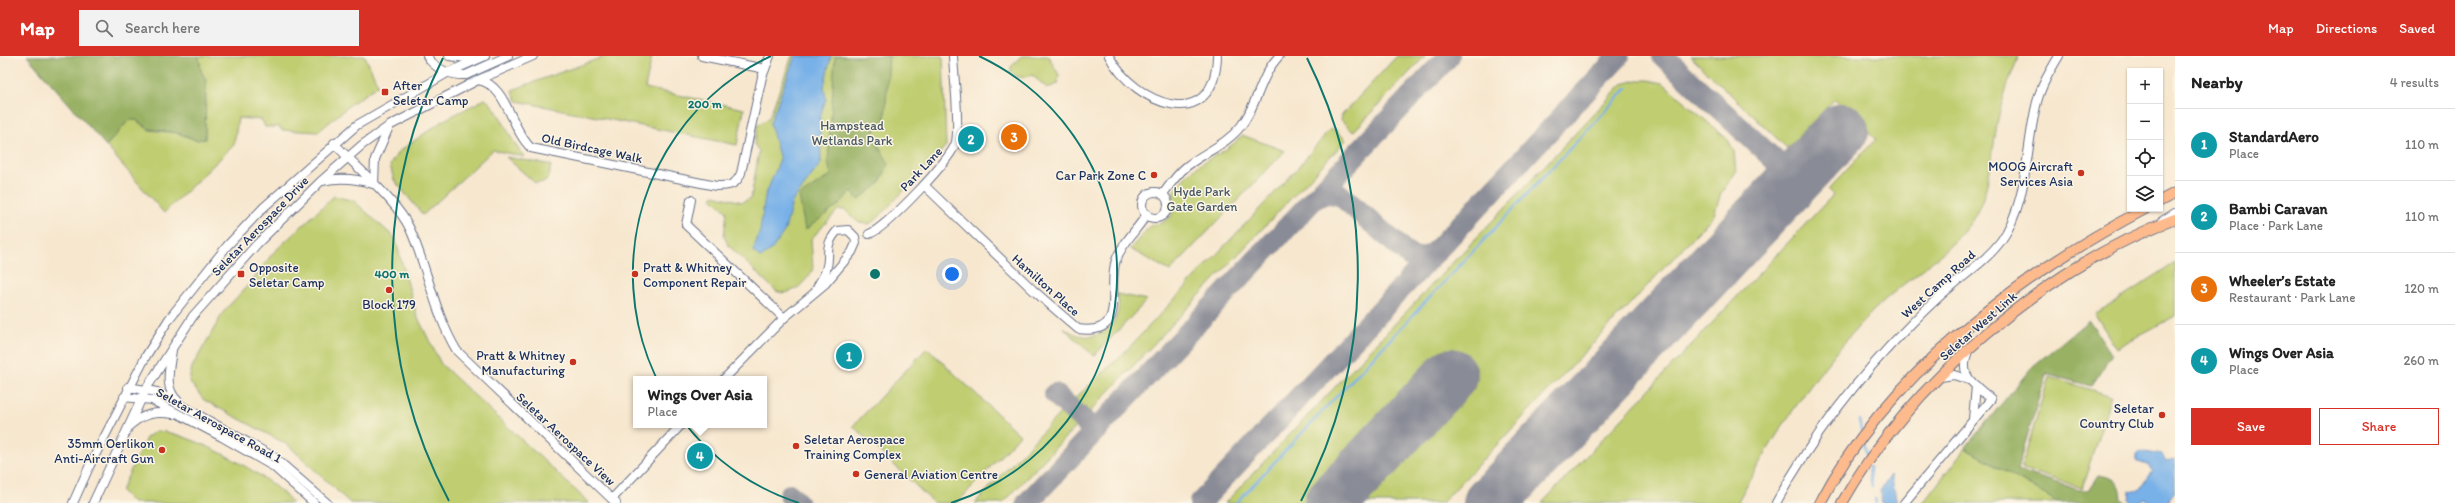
<!DOCTYPE html>
<html lang="en">
<head>
<meta charset="utf-8">
<style>
	:root { --surface:#fff; --page:#f2f2f2; --text:#222; --muted:#767676; --line:#e0e0e0; --accent:#d93025 }
	body { margin:0; font-family:Itim,sans-serif; background:var(--page); color:var(--text) }
	.controls { position:absolute; right:12px; top:12px; display:grid; overflow:hidden; border-radius:0px; box-shadow:0 1px 3px #0004 }
	.controls button { width:36px; height:36px; display:grid; place-items:center; padding:0; border:0; border-bottom:1px solid var(--line); background:var(--surface); color:var(--text); font:20px sans-serif }
	.you { position:absolute; left:952px; top:218px; width:14px; height:14px; margin:-10px; border:3px solid #fff; border-radius:50%; background:#1a73e8; box-shadow:0 0 0 6px #1a73e833 }
	.badge { display:grid; place-items:center; width:26px; height:26px; border-radius:50%; background:var(--accent); color:#fff; font-size:13px; font-weight:700 }
	.pin { position:absolute; translate:-50% -50%; border:2px solid #fff; box-shadow:0 1px 4px #0006 }
	.popup { position:absolute; left:633px; top:320px; width:134px; height:52px; box-sizing:border-box; display:grid; place-content:center; border-radius:0px; background:var(--surface); filter:drop-shadow(0 1px 3px #0005); font-size:13px; white-space:nowrap; color:var(--muted) }
	.popup b { font-size:15px; color:var(--text) }
	.popup::after { content:''; position:absolute; left:50%; top:100%; margin-left:-8px; border:8px solid transparent; border-top-color:var(--surface) }
	.list { margin:0; padding:0; list-style:none }
	h2 { display:flex; justify-content:space-between; align-items:center; height:52px; margin:0; padding:0 16px; font-size:17px }
	h2 small { font-size:13px; font-weight:400; color:var(--muted) }
	.list li { display:grid; grid-template-columns:26px 1fr auto; gap:12px; align-items:center; box-sizing:border-box; height:72px; padding:0 16px; border-top:1px solid var(--line) }
	.list b { display:block; font-size:15px; white-space:nowrap }
	.list p { margin:0; font-size:13px; white-space:nowrap; color:var(--muted) }
	.list em { font-size:13px; font-style:normal; color:var(--muted) }
	.actions { display:flex; gap:8px; padding:12px 16px }
	.actions a { flex:1; padding:9px 0; border:1px solid var(--accent); border-radius:0px; text-align:center; font-size:14px; color:var(--accent) }
	.actions .main { background:var(--accent); color:#fff }
	.icon { flex:none; width:22px; height:22px; fill:none; stroke:currentColor; stroke-width:2; stroke-linecap:round; stroke-linejoin:round }
	.map { position:relative; flex:none; width:2175px; height:447px; overflow:hidden }
	header { display:flex; align-items:center; gap:24px; box-sizing:border-box; height:56px; padding:0 20px; background:var(--accent); color:#fff }
	header strong { font-size:19px }
	nav { display:flex; gap:22px; margin-inline-start:auto; font-size:14px }
	.search { width:280px; height:36px; background:var(--page); display:flex; align-items:center; gap:10px; box-sizing:border-box; padding:0 14px; border-radius:0px; color:var(--muted); font-size:15px }
	main { display:flex }
	aside { flex:1; background:var(--surface) }
	.map>svg:first-child { display:block }
	.green { fill:#c0ce71; stroke:#6e7e68 }
	.forest { fill:#98b163; stroke:#5a7060 }
	.water { fill:#78b1e8; stroke:#4a70a3 }
	.lines { fill:none; stroke-linecap:round; stroke-linejoin:round }
	.stream { stroke:#78b1e8; stroke-width:2.5 }
	.taxiway { stroke:#898b96; stroke-width:22 }
	.runway { stroke:#898b96; stroke-width:54 }
	.minor-casing { stroke:#686f86; stroke-width:10 }
	.major-casing { stroke:#686f86; stroke-width:12 }
	.minor { stroke:#fff; stroke-width:8 }
	.major { stroke:#fcba8d; stroke-width:10 }
	.ring { fill:none; stroke:#0f766e; stroke-width:2 }
	.poi-dot { fill:#c8321e; stroke:#fcf5e5; stroke-width:1.5 }
	.labels { text-anchor:middle; dominant-baseline:central; stroke-width:3; stroke-linejoin:round; paint-order:stroke }
	.poi-label { font-size:13px; fill:#1b2f5e; stroke:#fcf5e5; text-anchor:start }
	.park-label { font-size:13px; fill:#445763; stroke:#fcf5e5 }
	.street-label { font-size:13px; fill:#1b2f5e; stroke:#fcf5e5 }
	.centre { fill:#0f766e; stroke:#fcf5e5; stroke-width:2 }
	.ring-label { font-size:12px; text-anchor:middle; font-weight:bold; fill:#0f766e; stroke:#fcf5e5; stroke-width:3; stroke-linejoin:round; paint-order:stroke }
</style>
</head>
<body>
<header>
<strong>Map</strong>
<div class="search"><svg class="icon" aria-label="search" viewBox="0 0 24 24"><circle cx="10" cy="10" r="6"/><path d="M15 15l6 6"/></svg>Search here</div>
<nav><a>Map</a><a>Directions</a><a>Saved</a></nav>
</header>
<main>
<div class="map">
<svg width="2175" height="447" viewBox="0 0 2175 447">
	<rect width="100%" height="100%" fill="#fcf5e5"/>
	<filter id="ink" filterUnits="userSpaceOnUse"><feTurbulence type="fractalNoise" baseFrequency=".025" numOctaves="2"/><feDisplacementMap in="SourceGraphic" scale="8" xChannelSelector="R" yChannelSelector="G"/><feConvolveMatrix kernelMatrix="1 2 1 2 8 2 1 2 1" color-interpolation-filters="sRGB"/></filter>
	<filter id="wash" filterUnits="userSpaceOnUse"><feTurbulence type="fractalNoise" baseFrequency=".012" numOctaves="4" result="noise"/><feDisplacementMap in="SourceGraphic" scale="16" xChannelSelector="R" yChannelSelector="G"/><feGaussianBlur stdDeviation="0.9" result="paint"/><feColorMatrix in="noise" values="0 0 0 0 0 0 0 0 0 0 0 0 0 0 0 0 0 1.4 0 .05"/><feComposite in="paint" operator="in"/></filter>
	<g filter="url(#wash)">
		<rect width="100%" height="100%" fill="#f7e7cf"/>
		<g class="green">
			<polygon points="199,0 365,0 378,29 351,48 318,76 281,74 280,71 265,71 262,64 238,62 234,89 164,157 106,90 129,64 136,64 149,74 178,77 196,84 205,83 206,24 201,15"/>
			<polygon points="606,0 652,0 645,32 744,53 737,89 517,45 512,34"/>
			<path d="M792,0H943L946,90L876,164L869,168L859,167L845,154H838L811,183L813,214C805,226 792,242 776,235L728,189L724,180L727,156L712,142L714,139L742,146L751,142L759,95L754,88L758,69L769,62Z"/>
			<path d="M1021,0H1048L1059,19L1058,28L1047,32L1032,19C1023,22 1017,23 1011,16V11Z"/>
			<polygon points="1397,0 1425,0 1353,76 1341,64 1342,59"/>
			<path d="M1690,0H2019C2010,20 2003,41 1998,63C1991,98 1991,141 1968,170C1943,203 1903,225 1873,255C1819,311 1774,378 1737,447H1542L1833,139L1828,134L1876,83L1835,43L1787,92Z"/>
			<polygon points="1637,24 1648,24 1663,27 1728,84 1734,95 1736,116 1721,137 1714,159 1442,447 1225,447 1622,28"/>
			<path d="M485,43C501,53 509,85 525,101L493,94L423,159L394,124L390,109L398,96L444,64Z"/>
			<polygon points="1330,73 1336,74 1346,84 1085,361 1070,347 1122,299 1296,114"/>
			<path d="M1242,79L1285,95L1170,215L1130,193L1151,169L1162,167L1171,161L1173,151V136C1181,124 1192,114 1204,106C1218,97 1231,93 1242,79Z"/>
			<polygon points="506,101 551,109 549,121 545,126 535,127"/>
			<polygon points="334,140 354,145 395,182 417,260 441,308 589,447 350,447 288,389 204,344 189,325 192,311 224,255 252,225 272,198"/>
			<polygon points="2175,207 2175,260 2116,292 2095,258"/>
			<path d="M1117,238L1147,244L1094,300L1063,271C1069,275 1075,279 1083,280C1107,284 1124,260 1117,238Z"/>
			<polygon points="927,292 1020,379 957,447 934,447 853,370"/>
			<polygon points="2049,321 2111,340 2082,432 2021,412"/>
			<polygon points="1065,352 1080,366 1003,447 975,447"/>
			<path d="M156,375C188,375 272,420 292,447H133L121,435L146,382Z"/>
			<polygon points="1965,392 2059,447 1923,447"/>
		</g>
		<g class="forest">
			<polygon points="27,0 199,0 201,15 206,24 205,83 196,84 178,77 149,73 136,64 129,64 106,90"/>
			<polygon points="835,0 889,0 885,65 872,78 889,108 879,128 858,144 851,135 839,149 805,174 799,140 831,119 828,106"/>
			<path d="M2089,264L2112,299L2091,330L2046,318L2017,414L2080,434H2088L2098,419C2114,421 2120,427 2121,443L2126,447H2059L1965,392L2032,311Z"/>
		</g>
		<g class="water">
			<polygon points="795,0 831,0 824,30 826,43 820,61 821,107 792,146 785,174 773,192 761,202 753,195 760,175 765,140 780,104 770,67"/>
			<polygon points="2140,395 2162,399 2166,405 2175,403 2175,435 2166,447 2151,447 2145,442 2138,447 2133,447 2129,443 2130,435 2140,433 2152,414 2148,409 2136,405 2136,399"/>
			<polygon points="1891,419 1897,447 1882,447 1880,435"/>
		</g>
		<g class="lines">
			<g class="stream">
				<polyline points="1859,364 1862,377"/>
				<polyline points="1864,386 1867,402"/>
				<polyline points="1869,411 1872,430"/>
				<polyline points="1875,443 1876,447"/>
				<polyline points="1236,447 1627,32"/>
			</g>
			<g class="taxiway">
				<polyline points="1663,0 1795,123"/>
				<polyline points="1314,143 1325,137 1339,138 1410,200 1422,203 1435,197"/>
				<polyline points="1055,338 1095,375"/>
				<polyline points="790,439 798,447"/>
				<polyline points="1027,447 1449,0"/>
				<polyline points="1200,447 1619,0"/>
			</g>
			<g class="runway">
				<polyline points="1331,447 1451,319"/>
				<polyline points="1490,447 1842,74"/>
			</g>
		</g>
	</g>
	<g filter="url(#ink)">
		<g class="lines">
			<defs>
				<g id="minor">
					<path d="M427,0C434,13 452,20 466,19L508,0"/>
					<polyline points="449,0 475,3"/>
					<polyline points="702,0 765,13"/>
					<path d="M1109,0C1135,49 1215,80 1217,0"/>
					<path d="M478,24C507,28 511,74 531,92L716,130C728,130 736,130 741,117L762,21L770,0"/>
					<path d="M334,87C355,110 398,146 410,173C428,213 434,257 457,295L616,447"/>
					<path d="M322,125C340,121 355,122 373,128"/>
					<polyline points="374,128 375,103 389,71"/>
					<path d="M924,129L1033,234L1078,273C1130,280 1106,232 1116,204C1122,187 1137,174 1147,158"/>
					<circle cx="1155" cy="149" r="13"/>
					<path d="M1163,138C1170,128 1177,118 1187,110C1205,96 1227,88 1241,70C1258,48 1260,20 1279,0"/>
					<polyline points="691,144 686,169 784,262"/>
					<polyline points="2162,165 2175,157"/>
					<path d="M869,178C885,173 953,102 956,86C960,65 954,23 953,0"/>
					<path d="M172,294C170,311 163,332 178,345"/>
					<polyline points="1940,321 1954,319 1969,324"/>
					<path d="M724,323L784,262L825,228L852,196L856,187L855,181L848,174L837,175C822,193 832,196 826,214C824,221 819,226 816,234"/>
					<polyline points="128,331 157,336 274,401 327,447"/>
					<polyline points="124,341 152,344 222,381 274,411 314,447"/>
					<polyline points="1973,363 1976,330"/>
					<path d="M130,369C144,358 155,355 173,358"/>
					<polyline points="612,443 681,369"/>
					<polyline points="73,447 90,409 146,300 169,263 227,190 264,151 357,69 449,16 485,0"/>
					<polyline points="93,447 146,333 193,260 257,188 320,126 362,89 389,70 478,24 533,0"/>
					<path d="M1776,447C1812,381 1859,320 1912,267C1923,256 1935,244 1947,234C1965,218 1986,205 2001,185C2029,145 2025,92 2037,46C2041,30 2050,15 2059,0"/>
					<path d="M1904,447L1991,343C1973,327 1958,321 1968,295"/>
				</g>
				<g id="major">
					<polyline points="2160,145 2175,137"/>
					<path d="M1820,447C1887,319 2019,219 2145,153"/>
					<path d="M1842,447C1910,327 2046,211 2175,163"/>
				</g>
			</defs>
			<use href="#minor" class="minor-casing"/>
			<use href="#major" class="major-casing"/>
			<use href="#minor" class="minor"/>
			<use href="#major" class="major"/>
		</g>
	</g>
	<g class="ring">
		<path d="M799 447A241 241 0 0 1 771 0M979 0A241 241 0 0 1 951 447"/>
		<path d="M449 445A483 483 0 0 1 443 2M1307 2A483 483 0 0 1 1301 445"/>
	</g>
	<g class="poi-dot">
		<rect x="381" y="32" width="8" height="8" rx="2"/>
		<circle cx="2081" cy="117" r="4"/>
		<circle cx="1154" cy="119" r="4"/>
		<rect x="237" y="214" width="8" height="8" rx="2"/>
		<circle cx="635" cy="218" r="4"/>
		<circle cx="389" cy="234" r="4"/>
		<circle cx="573" cy="306" r="4"/>
		<circle cx="2162" cy="359" r="4"/>
		<circle cx="796" cy="390" r="4"/>
		<circle cx="162" cy="394" r="4"/>
		<circle cx="856" cy="418" r="4"/>
	</g>
	<g class="labels">
		<g class="poi-label">
			<text x="393" y="29">After<tspan x="393" dy="15">Seletar Camp</tspan></text>
			<text x="2073" y="110" text-anchor="end">MOOG Aircraft<tspan x="2073" dy="15">Services Asia</tspan></text>
			<text x="1146" y="119" text-anchor="end">Car Park Zone C</text>
			<text x="249" y="211">Opposite<tspan x="249" dy="15">Seletar Camp</tspan></text>
			<text x="643" y="211">Pratt &amp; Whitney<tspan x="643" dy="15">Component Repair</tspan></text>
			<text x="389" y="248" text-anchor="middle">Block 179</text>
			<text x="565" y="299" text-anchor="end">Pratt &amp; Whitney<tspan x="565" dy="15">Manufacturing</tspan></text>
			<text x="2154" y="352" text-anchor="end">Seletar<tspan x="2154" dy="15">Country Club</tspan></text>
			<text x="804" y="383">Seletar Aerospace<tspan x="804" dy="15">Training Complex</tspan></text>
			<text x="154" y="387" text-anchor="end">35mm Oerlikon<tspan x="154" dy="15">Anti-Aircraft Gun</tspan></text>
			<text x="864" y="418">General Aviation Centre</text>
		</g>
		<g class="park-label">
			<text x="852" y="69">Hampstead<tspan x="852" dy="15">Wetlands Park</tspan></text>
			<text x="1202" y="135">Hyde Park<tspan x="1202" dy="15">Gate Garden</tspan></text>
		</g>
		<g class="street-label">
			<text transform="translate(592 92) rotate(12)">Old Birdcage Walk</text>
			<text transform="translate(921 113) rotate(-47)">Park Lane</text>
			<text transform="translate(260 170) rotate(-46)">Seletar Aerospace Drive</text>
			<text transform="translate(1938 228) rotate(-42)">West Camp Road</text>
			<text transform="translate(1046 229) rotate(42)">Hamilton Place</text>
			<text transform="translate(1978 270) rotate(-41)">Seletar West Link</text>
			<text transform="translate(219 369) rotate(29)">Seletar Aerospace Road 1</text>
			<text transform="translate(566 383) rotate(43)">Seletar Aerospace View</text>
		</g>
	</g>
	<circle cx="875" cy="218" r="6" class="centre"/>
	<g class="ring-label">
		<text x="705" y="52">200 m</text>
		<text x="392" y="222">400 m</text>
	</g>
</svg>
<div class="controls">
<button>+</button>
<button>−</button>
<button><svg class="icon" aria-label="locate" viewBox="0 0 24 24"><circle cx="12" cy="12" r="6"/><path d="M12 2v4M12 18v4M2 12h4M18 12h4"/></svg></button>
<button><svg class="icon" aria-label="layers" viewBox="0 0 24 24"><path d="M12 4l9 5-9 5-9-5zM3 14l9 5 9-5"/></svg></button>
</div>
<div class="you"></div>
<div class="pin badge" style="left:849px;top:300px;background:#0f9aa8">1</div>
<div class="pin badge" style="left:971px;top:83px;background:#0f9aa8">2</div>
<div class="pin badge" style="left:1014px;top:81px;background:#e8710a">3</div>
<div class="pin badge" style="left:700px;top:400px;background:#0f9aa8">4</div>
<div class="popup"><b>Wings Over Asia</b>Place</div>
</div>
<aside>
<h2>Nearby<small>4 results</small></h2>
<ul class="list">
<li><span class="badge" style="background:#0f9aa8">1</span><div><b>StandardAero</b><p>Place</p></div><em>110 m</em></li>
<li><span class="badge" style="background:#0f9aa8">2</span><div><b>Bambi Caravan</b><p>Place · Park Lane</p></div><em>110 m</em></li>
<li><span class="badge" style="background:#e8710a">3</span><div><b>Wheeler’s Estate</b><p>Restaurant · Park Lane</p></div><em>120 m</em></li>
<li><span class="badge" style="background:#0f9aa8">4</span><div><b>Wings Over Asia</b><p>Place</p></div><em>260 m</em></li>
</ul>
<div class="actions"><a class="main">Save</a><a>Share</a></div>
</aside>
</main>
</body>
</html>
